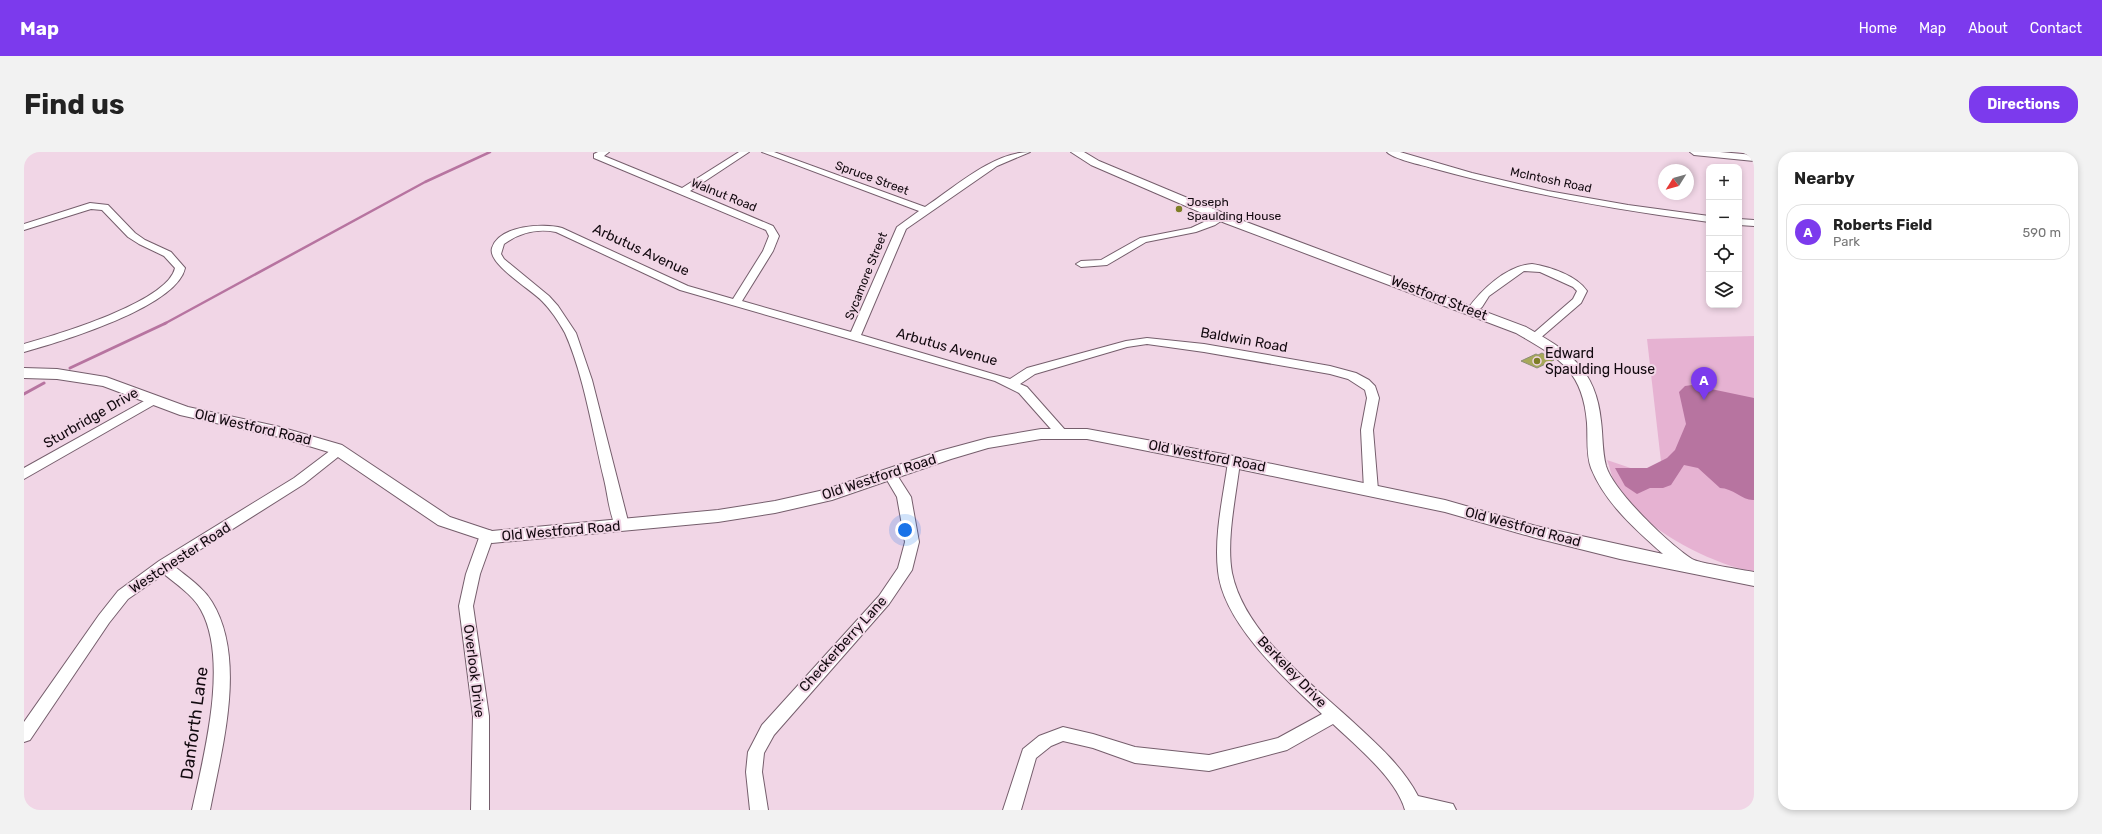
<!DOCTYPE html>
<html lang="en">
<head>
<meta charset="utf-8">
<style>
	:root { --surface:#fff; --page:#f2f2f2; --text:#222; --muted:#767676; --line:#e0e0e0; --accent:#7c3aed }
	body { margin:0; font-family:Rubik,sans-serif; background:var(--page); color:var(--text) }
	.controls { position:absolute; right:12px; top:12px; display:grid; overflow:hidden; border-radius:8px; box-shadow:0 2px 6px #0003 }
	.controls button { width:36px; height:36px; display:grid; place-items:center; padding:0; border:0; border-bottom:1px solid var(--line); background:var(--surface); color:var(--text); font:20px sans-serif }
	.compass { position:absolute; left:1634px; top:12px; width:36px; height:36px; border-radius:50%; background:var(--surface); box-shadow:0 2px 6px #0003; rotate:233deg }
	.you { position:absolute; left:881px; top:378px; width:14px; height:14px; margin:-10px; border:3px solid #fff; border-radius:50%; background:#1a73e8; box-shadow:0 0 0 6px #1a73e833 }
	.badge { display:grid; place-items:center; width:26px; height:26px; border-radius:50%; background:var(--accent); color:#fff; font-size:13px; font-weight:700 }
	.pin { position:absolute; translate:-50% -33px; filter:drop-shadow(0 1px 2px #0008) }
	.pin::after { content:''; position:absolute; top:21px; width:14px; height:12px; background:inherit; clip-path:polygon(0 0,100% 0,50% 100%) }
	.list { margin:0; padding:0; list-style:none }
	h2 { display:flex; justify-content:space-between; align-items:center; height:52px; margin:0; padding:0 16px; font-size:17px }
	h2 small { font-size:13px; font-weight:400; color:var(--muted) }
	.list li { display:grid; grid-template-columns:26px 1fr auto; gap:12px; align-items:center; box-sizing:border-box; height:56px; margin:0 8px 8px; padding:0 8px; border:1px solid var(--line); border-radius:16px }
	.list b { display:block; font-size:15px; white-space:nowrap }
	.list p { margin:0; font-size:13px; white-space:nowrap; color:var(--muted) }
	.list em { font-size:13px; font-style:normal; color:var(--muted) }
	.icon { flex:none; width:22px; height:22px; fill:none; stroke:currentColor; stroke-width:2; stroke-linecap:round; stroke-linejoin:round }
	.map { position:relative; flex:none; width:1730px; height:658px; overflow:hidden; border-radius:16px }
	header { display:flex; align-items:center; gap:24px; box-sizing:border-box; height:56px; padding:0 20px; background:var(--accent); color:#fff }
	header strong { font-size:19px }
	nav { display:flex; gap:22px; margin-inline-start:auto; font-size:14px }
	.intro { display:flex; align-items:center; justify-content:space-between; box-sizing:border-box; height:96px; padding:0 24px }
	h1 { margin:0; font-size:28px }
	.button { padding:10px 18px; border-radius:16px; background:var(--accent); color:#fff; font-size:14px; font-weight:700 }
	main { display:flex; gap:24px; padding:0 24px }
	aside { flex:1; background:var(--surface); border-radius:16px; box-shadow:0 2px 6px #0003 }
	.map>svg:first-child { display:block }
	.green { fill:#e6b2d2 }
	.water { fill:#b774a0 }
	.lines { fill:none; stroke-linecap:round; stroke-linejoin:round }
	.stream-far1 { stroke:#b774a0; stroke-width:2.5 }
	.stream { stroke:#b774a0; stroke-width:3 }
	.building { fill:#a7a85a; stroke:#8d8e75 }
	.minor-casing { stroke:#755e6c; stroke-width:2 }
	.major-casing { stroke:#755e6c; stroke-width:2 }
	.minor { fill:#fff; fill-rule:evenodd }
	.major { fill:#fff; fill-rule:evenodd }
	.poi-dot { fill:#7e7e26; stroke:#f1d6e6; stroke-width:1.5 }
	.labels { text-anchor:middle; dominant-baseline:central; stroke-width:4; stroke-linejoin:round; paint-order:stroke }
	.far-street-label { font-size:12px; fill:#12090f; stroke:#f1d6e6 }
	.far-poi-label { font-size:12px; fill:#12090f; stroke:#f1d6e6; text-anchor:start }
	.street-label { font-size:14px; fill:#12090f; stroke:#f1d6e6 }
	.poi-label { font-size:14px; fill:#12090f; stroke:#f1d6e6; text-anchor:start }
	.near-street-label { font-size:17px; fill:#12090f; stroke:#f1d6e6 }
</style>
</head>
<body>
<header>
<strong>Map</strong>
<nav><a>Home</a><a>Map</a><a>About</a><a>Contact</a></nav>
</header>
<div class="intro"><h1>Find us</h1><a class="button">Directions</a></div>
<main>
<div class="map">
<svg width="1730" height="658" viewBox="0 0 1730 658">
	<rect width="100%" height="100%" fill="#f1d6e6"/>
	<path class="green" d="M1730,184V420C1682,410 1615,376 1591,331C1587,324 1586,315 1583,308L1639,327L1623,187Z"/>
	<path class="water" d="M1668,233L1730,246V348C1719,349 1709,336 1696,336L1674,316L1660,313L1647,333L1639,336H1626L1613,342L1601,334L1591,316H1623L1643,306L1651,298L1662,272L1655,240L1661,234Z"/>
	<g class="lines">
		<polyline class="stream-far1" points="140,172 401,30 466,0"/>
		<g class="stream">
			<polyline points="46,216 142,171"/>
			<polyline points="0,242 20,231"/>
		</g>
	</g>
	<polygon class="building" points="1518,201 1530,208 1513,216 1497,209 1512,202 1514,203"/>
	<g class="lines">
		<defs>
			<g id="minor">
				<path d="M574,0H585L580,4L658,36L715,0H725L666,39L749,74L755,84L749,99L718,149L827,180L873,75L895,59L738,0H750L901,55C931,35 969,0 1006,0L973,14L882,77L837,183L986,227L1003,216L1102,189L1123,186L1180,192L1306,214L1332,221L1345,228L1351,234L1355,246L1349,278L1354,338L1352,341H1342L1340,338L1337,278L1343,246L1341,238L1324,227L1306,222L1180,200L1123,192L1103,195L1011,222L996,232L1003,235L1042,279L1044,282L1042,285H1034L995,241L971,229L656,138L532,80C513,76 495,81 480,92L477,102L480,107L525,144L534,154L552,181L568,228L605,373L603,377L598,378L593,377C585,363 584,343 580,327C569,282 560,223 541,181C535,170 527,158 518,149C508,138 463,112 468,96C475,73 520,71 538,76L664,134L709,147L739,99L745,84L742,78L570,6V2Z"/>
				<path d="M1363,0H1376L1448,21L1524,39L1604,53L1685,64V70C1591,58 1499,41 1408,16C1398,13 1369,7 1363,0Z"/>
				<polygon points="1666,0 1696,0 1730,3 1730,9 1670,3"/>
				<path d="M66,51L84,53L111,81L121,88L147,100L161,116C153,155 36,190 0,200V192C32,183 144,150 151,116L140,104L115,92L104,85L78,58L67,57L0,78V72Z"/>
				<polygon points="1197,62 1202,65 1200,67 1191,73 1172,80 1122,90 1083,113 1057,115 1052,112 1057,109 1077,108 1116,86 1167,76"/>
				<polygon points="1715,67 1730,68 1730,74 1715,73"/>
				<path d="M1508,112C1526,115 1552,123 1563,139L1557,151L1514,188H1506L1504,186L1549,147L1553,139L1549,135L1516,120L1500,119L1465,144L1458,155L1452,160H1444L1443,158C1457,138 1482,114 1508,112Z"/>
				<polygon points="129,244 135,248 133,251 0,327 0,316"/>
				<path d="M315,294L319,295L321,298L319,301L280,332L150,414C163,425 179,435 188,450C223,507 198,596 186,658H168C180,603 205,509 177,458C169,443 152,432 140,422L104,447L85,471L6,588L0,590V570L75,463L94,439L135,409L270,326L311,295Z"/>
				<path d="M1210,306L1215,307L1216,310C1212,344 1202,388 1208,421C1220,480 1286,531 1328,569C1352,591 1379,615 1394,644L1429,652L1432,658H1381C1372,626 1332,594 1309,572L1263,598L1185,619L1111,611L1069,596L1039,589L1027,594L1012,606L997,658H979L999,597L1015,584L1039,575L1069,582L1111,595L1185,603L1254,586L1298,562C1261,527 1199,471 1194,419C1190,383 1199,346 1204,310L1205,307Z"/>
				<polygon points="866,318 871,320 887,345 895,390 888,418 865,452 750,583 740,601 738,620 744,658 726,658 722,620 724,600 738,573 855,444 874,416 881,390 873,345 860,323 861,320"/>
				<polygon points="463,378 468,379 470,383 456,422 449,454 465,564 465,658 447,658 449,564 435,454 442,422 456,383 458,379"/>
			</g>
			<path id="major" d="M1047,0H1060L1075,9L1209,65L1502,175C1544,199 1572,216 1577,269C1579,284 1578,299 1582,314C1590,340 1645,392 1668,407C1674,411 1720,418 1730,420V434L1596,407L1512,386L1421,360L1210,316L1063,287H1017L964,296L927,307L808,348L751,361L694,370L468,391L414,373L308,301L255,285L156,263L79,234L33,227L0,226V216L33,217L82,225L164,255L256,275L318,293L426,365L468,379L694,358L751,349L800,338L916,299L964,286L1017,277H1063L1210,304L1421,348L1512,374L1639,402C1612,378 1581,351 1567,316C1562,302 1564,286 1563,271C1559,218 1535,206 1492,181L1201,71L1067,13Z"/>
		</defs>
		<use href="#minor" class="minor-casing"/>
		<use href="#major" class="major-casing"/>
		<use href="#minor" class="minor"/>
		<use href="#major" class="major"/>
	</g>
	<g class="poi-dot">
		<circle cx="1155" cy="57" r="4"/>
		<circle cx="1513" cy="209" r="4"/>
	</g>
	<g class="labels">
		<g class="far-street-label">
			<text transform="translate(848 26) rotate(20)">Spruce Street</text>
			<text transform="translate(1527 28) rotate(12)">McIntosh Road</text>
			<text transform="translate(700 43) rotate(22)">Walnut Road</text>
			<text transform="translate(842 124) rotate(-68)">Sycamore Street</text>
		</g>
		<g class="far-poi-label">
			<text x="1163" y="50">Joseph<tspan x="1163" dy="14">Spaulding House</tspan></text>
		</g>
		<g class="street-label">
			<text transform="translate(617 98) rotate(25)">Arbutus Avenue</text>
			<text transform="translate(1415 146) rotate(21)">Westford Street</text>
			<text transform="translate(1220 188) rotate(10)">Baldwin Road</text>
			<text transform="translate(923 195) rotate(16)">Arbutus Avenue</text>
			<text transform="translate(67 266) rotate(-30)">Sturbridge Drive</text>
			<text transform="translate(229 275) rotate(13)">Old Westford Road</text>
			<text transform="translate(1183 304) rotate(11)">Old Westford Road</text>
			<text transform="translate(855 325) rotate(-18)">Old Westford Road</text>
			<text transform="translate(1499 375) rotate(15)">Old Westford Road</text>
			<text transform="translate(537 379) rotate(-5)">Old Westford Road</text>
			<text transform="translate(156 406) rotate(-33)">Westchester Road</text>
			<text transform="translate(819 492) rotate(-48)">Checkerberry Lane</text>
			<text transform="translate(450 519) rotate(83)">Overlook Drive</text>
			<text transform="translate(1268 520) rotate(46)">Berkeley Drive</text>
		</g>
		<g class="poi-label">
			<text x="1521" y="201">Edward<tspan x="1521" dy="16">Spaulding House</tspan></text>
		</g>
		<g class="near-street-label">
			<text transform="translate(170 571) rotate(-82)">Danforth Lane</text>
		</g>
	</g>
</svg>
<div class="controls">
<button>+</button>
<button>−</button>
<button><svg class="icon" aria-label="locate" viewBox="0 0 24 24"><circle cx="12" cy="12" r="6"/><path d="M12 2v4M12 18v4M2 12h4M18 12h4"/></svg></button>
<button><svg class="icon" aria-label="layers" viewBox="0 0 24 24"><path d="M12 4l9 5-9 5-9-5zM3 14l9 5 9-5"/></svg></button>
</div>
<svg class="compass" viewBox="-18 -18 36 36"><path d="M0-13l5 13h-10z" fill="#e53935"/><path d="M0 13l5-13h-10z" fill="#767676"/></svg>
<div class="you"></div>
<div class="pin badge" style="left:1680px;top:248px">A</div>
</div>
<aside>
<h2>Nearby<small></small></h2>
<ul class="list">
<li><span class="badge">A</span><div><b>Roberts Field</b><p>Park</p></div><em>590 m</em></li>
</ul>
</aside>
</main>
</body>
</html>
